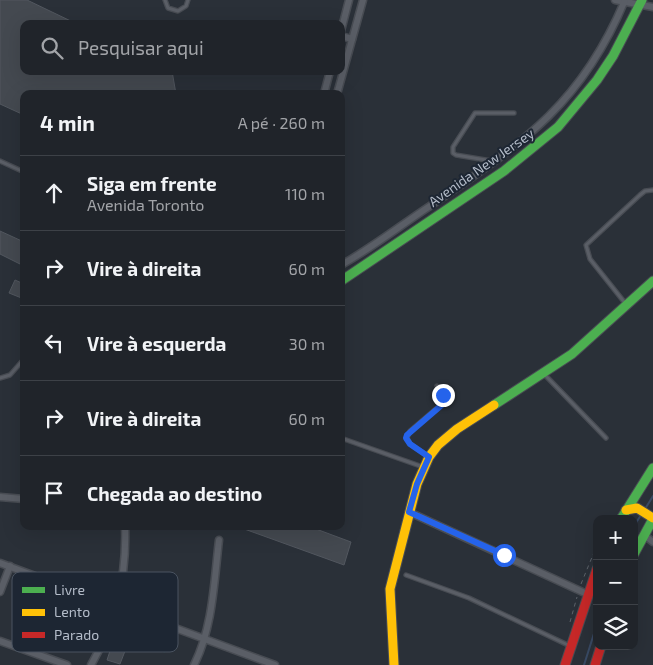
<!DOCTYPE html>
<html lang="pt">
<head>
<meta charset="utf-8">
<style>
	:root { --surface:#20242a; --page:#2d3036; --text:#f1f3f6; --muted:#a2a4a8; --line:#3d4147 }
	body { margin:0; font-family:"Exo 2",sans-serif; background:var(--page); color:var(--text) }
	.controls { position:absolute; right:15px; bottom:15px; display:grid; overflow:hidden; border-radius:10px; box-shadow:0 5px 20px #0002 }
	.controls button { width:45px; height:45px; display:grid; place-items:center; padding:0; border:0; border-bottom:1px solid var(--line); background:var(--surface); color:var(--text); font:25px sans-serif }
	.stop { position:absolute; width:15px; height:15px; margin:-11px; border:4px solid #2563eb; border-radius:50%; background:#fff }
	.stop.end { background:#2563eb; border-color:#fff; box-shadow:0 1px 5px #0008 }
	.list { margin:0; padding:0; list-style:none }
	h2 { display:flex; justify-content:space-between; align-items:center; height:65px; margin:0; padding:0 20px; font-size:21px }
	h2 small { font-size:16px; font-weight:400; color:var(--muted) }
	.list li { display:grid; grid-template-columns:32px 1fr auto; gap:15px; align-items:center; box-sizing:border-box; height:75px; padding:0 20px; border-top:1px solid var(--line) }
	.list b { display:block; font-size:19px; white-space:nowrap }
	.list p { margin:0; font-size:16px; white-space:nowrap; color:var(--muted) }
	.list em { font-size:16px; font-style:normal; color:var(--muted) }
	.icon { flex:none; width:28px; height:28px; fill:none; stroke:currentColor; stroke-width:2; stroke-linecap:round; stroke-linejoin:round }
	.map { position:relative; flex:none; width:653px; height:665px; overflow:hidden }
	.search { position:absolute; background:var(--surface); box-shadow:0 5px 20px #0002; left:20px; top:20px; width:325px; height:55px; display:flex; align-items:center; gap:12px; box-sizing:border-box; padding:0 18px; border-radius:10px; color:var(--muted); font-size:19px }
	.panel { position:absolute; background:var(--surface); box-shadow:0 5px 20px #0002; left:20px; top:90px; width:325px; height:440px; border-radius:10px }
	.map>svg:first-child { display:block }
	.green { fill:#273a3e }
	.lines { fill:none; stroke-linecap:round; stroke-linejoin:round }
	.stream { stroke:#384963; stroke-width:2 }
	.building { fill:#444950; stroke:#52575f }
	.lane-casing { stroke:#484c53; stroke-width:5.5 }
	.street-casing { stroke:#484c53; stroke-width:9 }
	.fast-casing { stroke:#484c53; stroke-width:11 }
	.slow-casing { stroke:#484c53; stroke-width:11 }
	.jam-casing { stroke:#484c53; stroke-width:11 }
	.path { stroke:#5d636a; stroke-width:1; stroke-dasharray:4 4; stroke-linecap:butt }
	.lane { stroke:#5a5e66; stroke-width:3 }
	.street { stroke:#5a5e66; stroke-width:6 }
	.fast { stroke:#4caf50; stroke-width:9 }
	.slow { stroke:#ffc107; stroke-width:9 }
	.jam { stroke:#c62828; stroke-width:9 }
	.route { stroke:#2563eb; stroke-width:6 }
	.labels { text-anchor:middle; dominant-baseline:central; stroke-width:4; stroke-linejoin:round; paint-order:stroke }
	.street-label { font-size:14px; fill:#b4bcc9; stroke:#1d2633 }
	.key { fill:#1d2633; stroke:#4a5360; stroke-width:1 }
	.key-label { font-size:14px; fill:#b4bcc9 }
</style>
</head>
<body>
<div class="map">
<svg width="653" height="665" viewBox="0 0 653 665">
	<rect width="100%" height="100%" fill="#2a3038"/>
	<polygon class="green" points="146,626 172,637 165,653 139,641"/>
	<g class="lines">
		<g class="stream">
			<polyline points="645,509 653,496"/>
			<polyline points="634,526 641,515"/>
			<polyline points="584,665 597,624"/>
		</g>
	</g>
	<g class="building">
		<polygon points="0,0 27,0 77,24 24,24 24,71 172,71 176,94 24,94 24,115 0,104"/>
		<polygon points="0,231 24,242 24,256 20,264 0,254"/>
		<polygon points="15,280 24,284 24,299 9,293"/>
		<polygon points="236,526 308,526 351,542 344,565"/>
		<polygon points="116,633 130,638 120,664 107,660"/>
	</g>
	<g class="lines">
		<defs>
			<g id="lane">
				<polyline points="165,0 168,8 178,11 186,6 188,0"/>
				<polyline points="0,161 24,172"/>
				<polyline points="492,161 456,155 453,153 453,147 475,113 514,113"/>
				<polyline points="625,303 590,259 586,245 640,195 645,191 653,190"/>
				<polyline points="544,374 606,438"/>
				<polyline points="0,378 10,375 24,359"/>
				<polyline points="341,438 423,467"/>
				<polyline points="429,457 410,444 407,438 410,431 444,402 437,386"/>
				<polyline points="406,575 469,598 570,646"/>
			</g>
			<g id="street">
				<polyline points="615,0 653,7"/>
				<polyline points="341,31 349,0"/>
				<polyline points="341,36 352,39"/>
				<polyline points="324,94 330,71"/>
				<polyline points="337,94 363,0"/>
				<path d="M341,265C372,248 401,225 430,206C521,144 581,106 625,0"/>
				<polyline points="0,497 24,499"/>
				<polyline points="409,512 587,594"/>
				<polyline points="644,535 653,542"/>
				<polyline points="0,563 275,665"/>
				<polyline points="0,592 10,566"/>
				<polyline points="0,641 67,665"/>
				<path d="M91,665C116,622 127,576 125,526"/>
				<path d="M194,665C213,627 214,582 219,540"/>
			</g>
			<g id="fast">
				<polyline points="341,281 504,171 558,127 597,80 613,56 642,0"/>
				<polyline points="494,405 572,354 653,281"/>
				<polyline points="621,519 653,468"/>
				<polyline points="634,554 653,519"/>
			</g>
			<g id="slow">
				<polyline points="626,510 637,508 653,518"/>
				<polyline points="394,665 390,589 417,484 429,457 438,445 457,429 494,405"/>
			</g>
			<g id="jam">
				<polyline points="565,665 597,569"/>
				<polyline points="595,665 601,646"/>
			</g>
		</defs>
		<use href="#lane" class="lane-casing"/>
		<use href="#street" class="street-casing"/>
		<use href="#fast" class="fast-casing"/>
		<use href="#slow" class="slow-casing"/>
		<use href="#jam" class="jam-casing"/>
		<g class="path">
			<polyline points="581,584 597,545"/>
			<polyline points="570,622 577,597"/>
		</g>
		<use href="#lane" class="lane"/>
		<use href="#street" class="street"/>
		<use href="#fast" class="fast"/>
		<use href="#slow" class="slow"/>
		<use href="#jam" class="jam"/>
	</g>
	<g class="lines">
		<polyline class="route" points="443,395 445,399 443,404 407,435 406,438 410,444 429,457 417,484 409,512 504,555"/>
	</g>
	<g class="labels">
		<g class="street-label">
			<text transform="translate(481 167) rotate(-35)">Avenida New Jersey</text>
		</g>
	</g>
	<rect x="12" y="572" width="166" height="80" rx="8" class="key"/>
	<rect x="22" y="587" width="23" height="6" fill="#4caf50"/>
	<rect x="22" y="609" width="23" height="7" fill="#ffc107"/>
	<rect x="22" y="632" width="23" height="6" fill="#c62828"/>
	<g class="key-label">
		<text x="54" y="595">Livre</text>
		<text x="54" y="617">Lento</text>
		<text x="54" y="640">Parado</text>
	</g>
</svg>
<div class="controls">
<button>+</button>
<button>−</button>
<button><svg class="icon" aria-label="layers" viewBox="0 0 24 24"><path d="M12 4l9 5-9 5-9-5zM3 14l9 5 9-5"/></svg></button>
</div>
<div class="stop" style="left:504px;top:555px"></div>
<div class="stop end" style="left:443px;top:395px"></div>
<div class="search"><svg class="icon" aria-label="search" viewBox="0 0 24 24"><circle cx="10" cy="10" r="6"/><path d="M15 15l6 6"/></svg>Pesquisar aqui</div>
<section class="panel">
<h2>4 min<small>A pé · 260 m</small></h2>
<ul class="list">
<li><svg class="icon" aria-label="ahead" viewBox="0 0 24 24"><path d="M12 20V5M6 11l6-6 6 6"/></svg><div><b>Siga em frente</b><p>Avenida Toronto</p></div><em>110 m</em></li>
<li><svg class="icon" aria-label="right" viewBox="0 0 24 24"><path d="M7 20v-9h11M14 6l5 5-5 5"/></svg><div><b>Vire à direita</b></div><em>60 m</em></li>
<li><svg class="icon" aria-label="left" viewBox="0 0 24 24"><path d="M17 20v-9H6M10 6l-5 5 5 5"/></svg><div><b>Vire à esquerda</b></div><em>30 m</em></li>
<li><svg class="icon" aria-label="right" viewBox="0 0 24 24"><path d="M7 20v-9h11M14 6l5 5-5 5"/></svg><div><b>Vire à direita</b></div><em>60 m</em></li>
<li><svg class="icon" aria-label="arrive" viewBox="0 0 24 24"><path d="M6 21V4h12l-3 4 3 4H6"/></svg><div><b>Chegada ao destino</b></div></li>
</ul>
</section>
</div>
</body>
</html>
